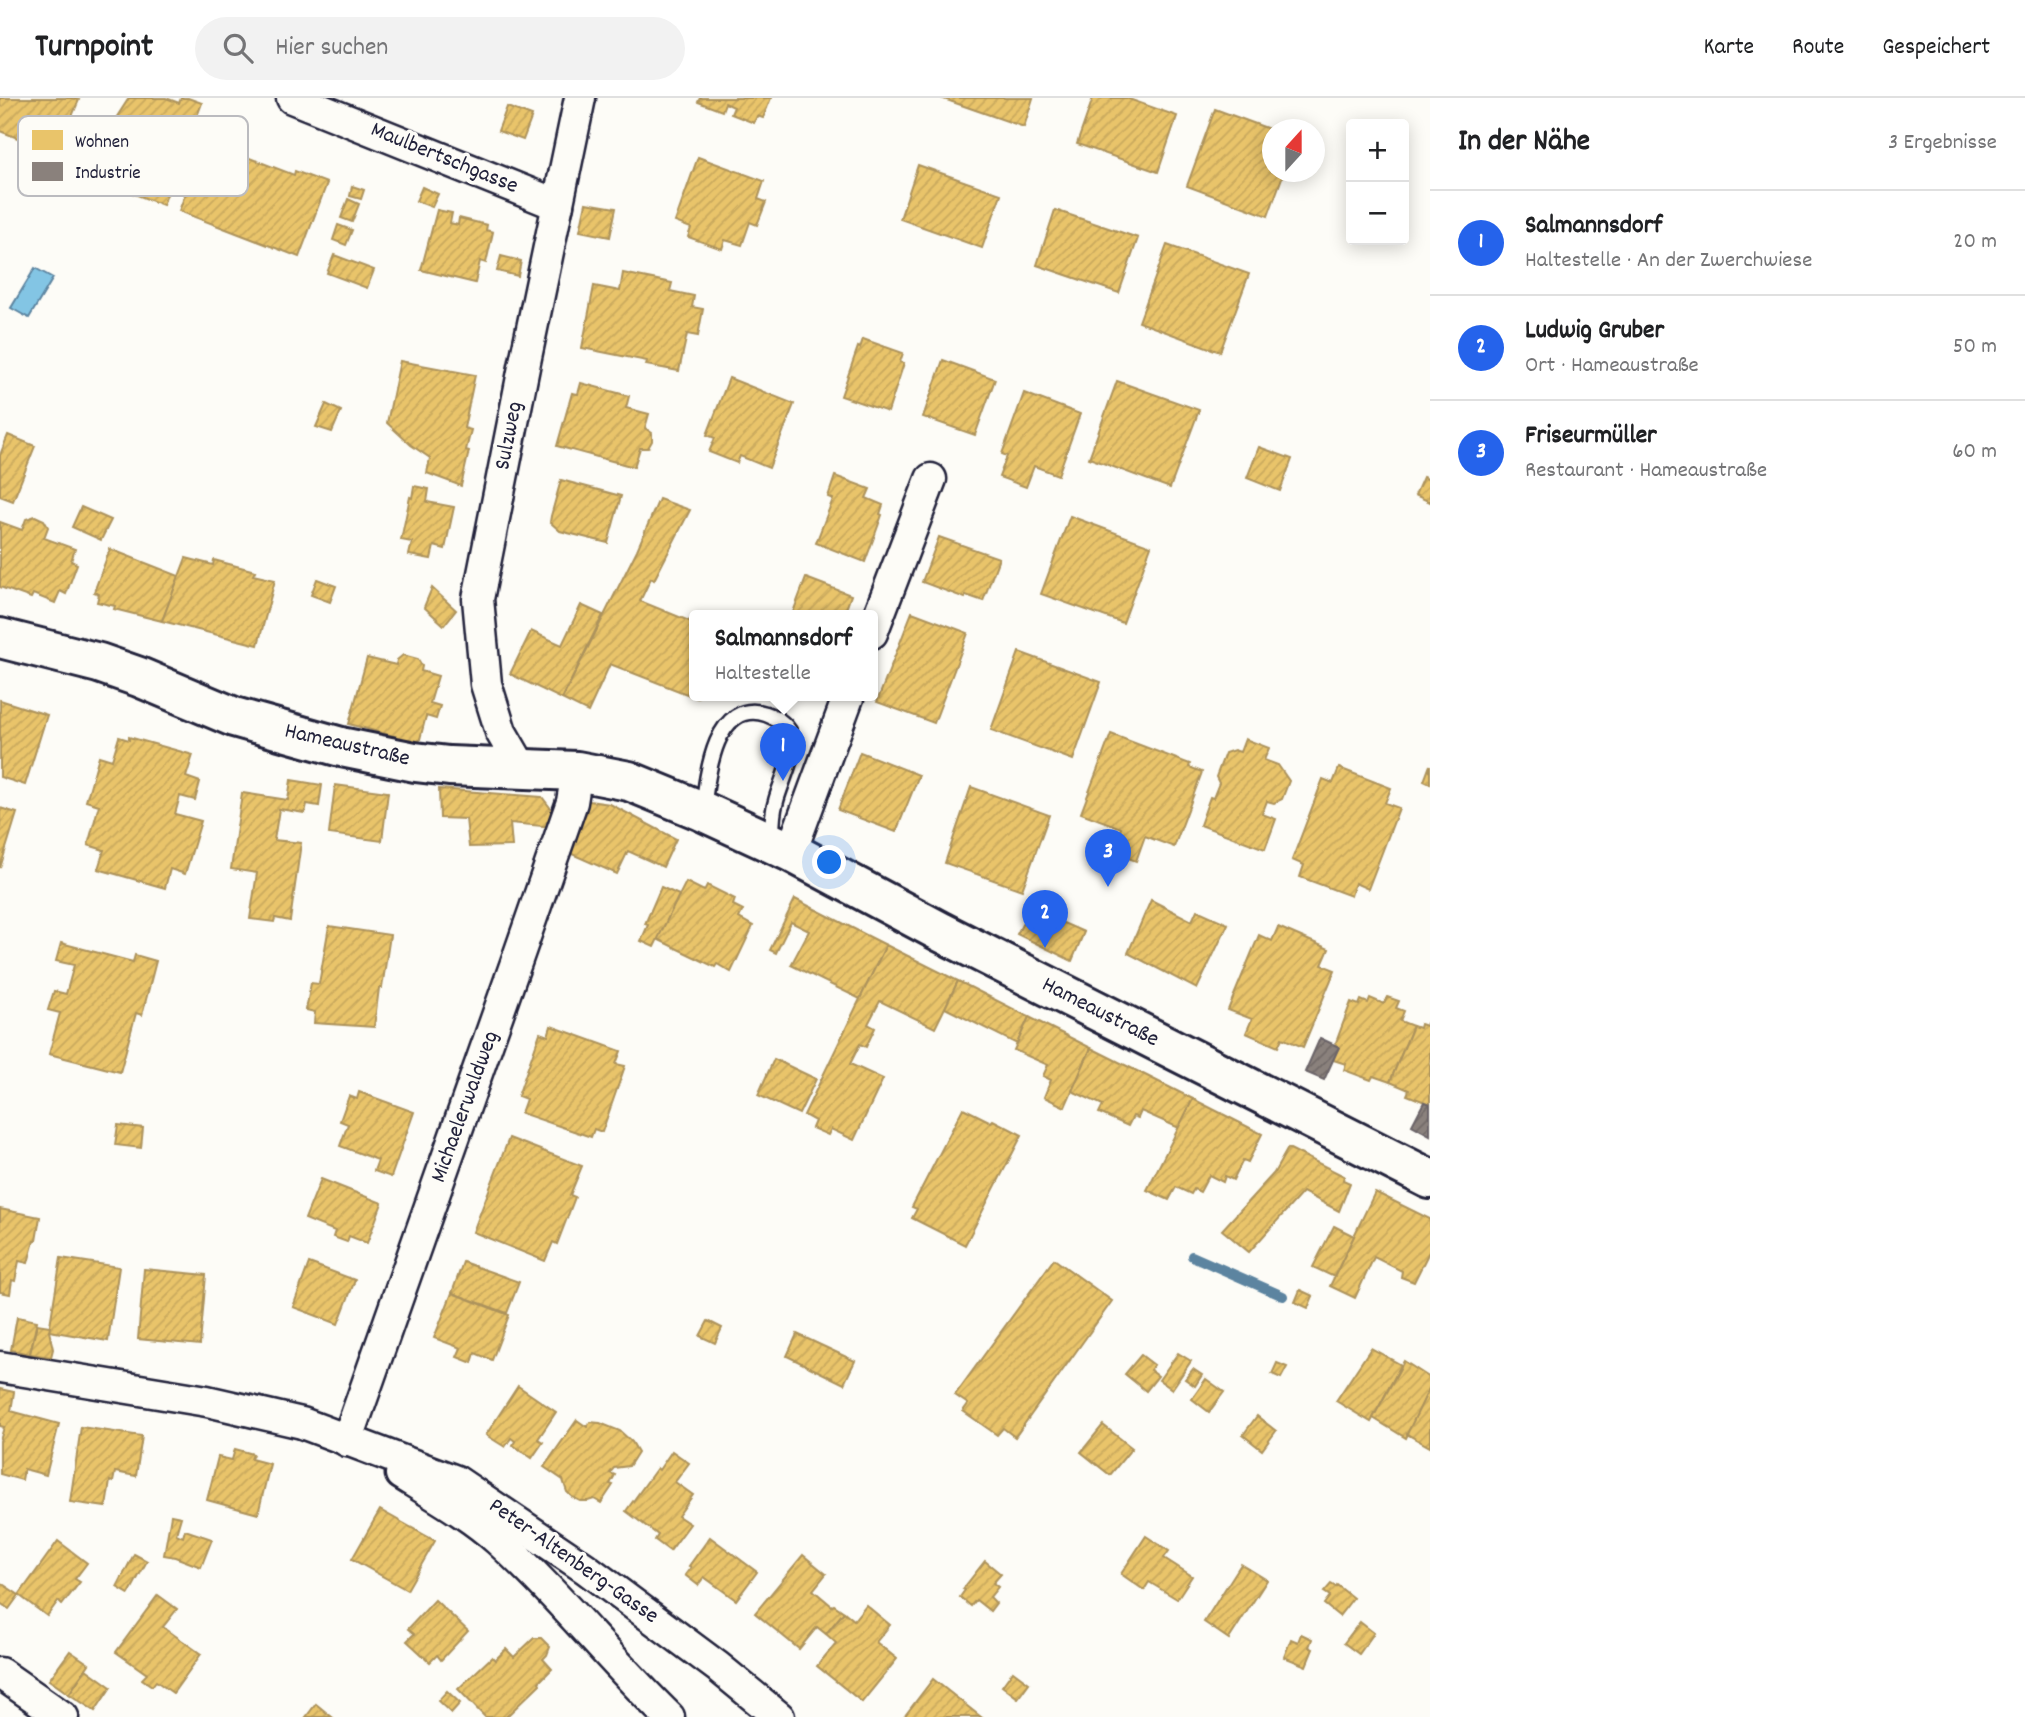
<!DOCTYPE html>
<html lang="de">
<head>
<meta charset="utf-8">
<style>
	:root { --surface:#fff; --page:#f2f2f2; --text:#202124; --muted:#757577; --line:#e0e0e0; --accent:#2563eb }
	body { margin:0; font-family:Dekko,sans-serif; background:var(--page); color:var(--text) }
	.controls { position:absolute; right:21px; top:21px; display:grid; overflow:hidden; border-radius:7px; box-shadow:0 4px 18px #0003 }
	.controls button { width:63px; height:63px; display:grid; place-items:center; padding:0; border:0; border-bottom:2px solid var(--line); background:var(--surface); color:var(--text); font:35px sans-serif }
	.compass { position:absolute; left:1262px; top:21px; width:63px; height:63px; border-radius:50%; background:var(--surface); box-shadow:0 4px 18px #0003; rotate:21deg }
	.you { position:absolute; left:830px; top:765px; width:24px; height:24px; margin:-18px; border:5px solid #fff; border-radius:50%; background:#1a73e8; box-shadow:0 0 0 10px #1a73e833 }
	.badge { display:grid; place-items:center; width:46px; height:46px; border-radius:50%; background:var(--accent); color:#fff; font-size:23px; font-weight:700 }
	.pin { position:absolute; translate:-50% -58px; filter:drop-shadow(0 2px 4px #0008) }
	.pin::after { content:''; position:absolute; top:37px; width:24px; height:21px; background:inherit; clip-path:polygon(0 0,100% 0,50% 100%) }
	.popup { position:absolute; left:689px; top:512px; width:189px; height:91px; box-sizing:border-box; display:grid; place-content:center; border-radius:7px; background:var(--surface); filter:drop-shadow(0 2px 5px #0005); font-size:23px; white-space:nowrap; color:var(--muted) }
	.popup b { font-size:26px; color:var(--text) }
	.popup::after { content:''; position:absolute; left:50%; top:100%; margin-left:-14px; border:14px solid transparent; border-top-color:var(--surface) }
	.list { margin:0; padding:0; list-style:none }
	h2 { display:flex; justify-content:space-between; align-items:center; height:91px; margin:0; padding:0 28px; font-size:30px }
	h2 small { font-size:23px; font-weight:400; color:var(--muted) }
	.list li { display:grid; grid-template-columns:46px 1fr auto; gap:21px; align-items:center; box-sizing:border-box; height:105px; padding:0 28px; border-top:2px solid var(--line) }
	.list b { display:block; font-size:26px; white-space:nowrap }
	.list p { margin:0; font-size:23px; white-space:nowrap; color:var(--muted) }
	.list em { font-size:23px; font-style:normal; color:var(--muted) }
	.icon { flex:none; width:38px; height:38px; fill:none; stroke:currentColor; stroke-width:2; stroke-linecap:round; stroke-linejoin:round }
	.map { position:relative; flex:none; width:1430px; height:1619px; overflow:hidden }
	header { display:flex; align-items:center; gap:42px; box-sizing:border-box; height:98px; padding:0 35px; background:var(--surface); border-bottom:2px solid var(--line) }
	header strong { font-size:33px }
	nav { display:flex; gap:38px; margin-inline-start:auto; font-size:24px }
	.search { width:490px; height:63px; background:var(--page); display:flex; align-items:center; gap:18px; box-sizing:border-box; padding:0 24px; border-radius:38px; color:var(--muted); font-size:26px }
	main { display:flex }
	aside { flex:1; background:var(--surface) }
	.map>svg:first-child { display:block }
	.water { fill:#83c5e4; stroke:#5c84a0; stroke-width:2 }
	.homes { fill:url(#homes-hatch); stroke:#ad935c; stroke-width:2 }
	.industry { fill:url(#industry-hatch); stroke:#6b6468; stroke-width:2 }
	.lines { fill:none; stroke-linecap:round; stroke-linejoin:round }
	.stream { stroke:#5c84a0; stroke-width:10 }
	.lane-casing { stroke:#22223b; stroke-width:19 }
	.street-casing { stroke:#22223b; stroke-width:35 }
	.secondary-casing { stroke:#22223b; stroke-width:44 }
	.lane { stroke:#fdfcf7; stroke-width:14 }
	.street { stroke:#fdfcf7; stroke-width:30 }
	.secondary { stroke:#fdfcf7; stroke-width:38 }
	.labels { text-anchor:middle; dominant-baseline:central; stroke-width:7; stroke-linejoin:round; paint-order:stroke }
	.street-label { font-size:23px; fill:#22223b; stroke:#fdfcf7 }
	.key { fill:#fdfcf7; stroke:#bbbbbf; stroke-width:2 }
	.key-label { font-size:19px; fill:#22223b }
</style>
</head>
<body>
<header>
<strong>Turnpoint</strong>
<div class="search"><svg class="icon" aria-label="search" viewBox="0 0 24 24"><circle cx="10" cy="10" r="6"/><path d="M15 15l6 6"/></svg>Hier suchen</div>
<nav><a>Karte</a><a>Route</a><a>Gespeichert</a></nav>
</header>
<main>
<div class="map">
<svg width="1430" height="1619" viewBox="0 0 1430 1619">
	<defs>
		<pattern id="homes-hatch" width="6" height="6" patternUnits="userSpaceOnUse" patternTransform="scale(1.75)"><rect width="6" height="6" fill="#e9c46a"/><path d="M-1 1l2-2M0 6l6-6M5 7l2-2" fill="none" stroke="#c8a85d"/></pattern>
		<pattern id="industry-hatch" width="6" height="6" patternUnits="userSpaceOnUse" patternTransform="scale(1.75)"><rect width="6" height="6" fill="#8a817c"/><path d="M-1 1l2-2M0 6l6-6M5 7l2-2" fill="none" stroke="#706967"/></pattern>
	</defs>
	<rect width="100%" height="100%" fill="#fdfcf7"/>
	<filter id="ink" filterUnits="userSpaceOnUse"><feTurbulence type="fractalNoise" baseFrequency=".0143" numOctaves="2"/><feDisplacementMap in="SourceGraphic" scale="14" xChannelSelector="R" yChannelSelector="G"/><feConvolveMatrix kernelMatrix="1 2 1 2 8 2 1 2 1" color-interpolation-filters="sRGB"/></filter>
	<g filter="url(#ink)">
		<polygon class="water" points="35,170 53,180 29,220 11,210"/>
		<g class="homes">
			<polygon points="0,0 72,0 79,2 70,23 63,21 50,53 0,33"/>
			<polygon points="129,0 166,0 179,5 181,0 188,0 202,5 163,107 90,79 87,65"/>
			<polygon points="700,0 771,0 763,20 757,18 754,25 731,16 734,9 725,5 722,13 698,4"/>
			<polygon points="941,0 1033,0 1024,29"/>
			<polygon points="1093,0 1126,0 1177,18 1158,74 1077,46"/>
			<polygon points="507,9 532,18 523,42 498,33"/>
			<polygon points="1215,11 1272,32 1272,74 1284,74 1268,118 1187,88"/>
			<polygon points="205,43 294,77 295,73 327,85 299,159 179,113"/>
			<polygon points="698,59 764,83 758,101 766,104 757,127 750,124 742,147 725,142 722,151 688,139 691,130 675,124"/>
			<polygon points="918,67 1001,96 982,150 900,121"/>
			<polygon points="352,88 364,92 361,101 350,98"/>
			<polygon points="422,89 438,96 432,109 416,103"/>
			<polygon points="348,101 359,106 352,124 341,120"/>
			<polygon points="586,105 616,110 610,139 580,133"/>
			<polygon points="437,112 452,115 450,125 458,127 459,120 487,127 486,132 493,134 486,165 480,163 475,185 421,172"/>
			<polygon points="1055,112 1138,140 1119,195 1037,167"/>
			<polygon points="338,127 352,132 346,147 333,142"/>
			<polygon points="1167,147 1249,176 1220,254 1139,224"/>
			<polygon points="334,157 374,172 367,190 327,175"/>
			<polygon points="501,158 521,163 518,178 497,173"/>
			<polygon points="623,175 672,185 670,193 694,198 692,209 703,211 698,238 687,236 679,273 646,267 647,263 582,250 594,188 620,193"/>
			<polygon points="863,241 903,255 900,264 904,265 888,314 841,298 858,249 860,250"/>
			<polygon points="943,262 995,281 975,337 923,319"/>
			<polygon points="400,263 475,277 464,330 471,332 466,352 469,353 461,388 427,375 430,360 411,347 387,325"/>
			<polygon points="729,280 794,306 769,370 740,358 737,365 709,354 715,340 707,337"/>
			<polygon points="1117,283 1199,312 1170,390 1089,360"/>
			<polygon points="581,285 629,298 626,310 649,316 645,330 652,335 652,343 648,350 640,350 634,369 557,348 572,295 578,296"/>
			<polygon points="1024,295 1080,316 1058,377 1034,368 1026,389 999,379 1007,358 1002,356"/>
			<polygon points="326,306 341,313 332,334 316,329"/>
			<polygon points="8,337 35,348 13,403 0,398 0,357"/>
			<polygon points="1259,349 1292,361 1280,393 1247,380"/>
			<polygon points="835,378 870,391 866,400 883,407 880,416 882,417 865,464 816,445 833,401 828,399"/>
			<polygon points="1423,379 1430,382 1430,404 1415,397"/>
			<polygon points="561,382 621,398 608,445 560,433 550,424 551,418"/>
			<polygon points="414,388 429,391 427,404 454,409 445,451 434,448 431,461 409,457 412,444 401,442 410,399 412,400"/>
			<polygon points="659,401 690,412 654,482 651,480 640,503 694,525 694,597 699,597 697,600 610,566 588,614 562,601 637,452"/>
			<polygon points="81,409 111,422 101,442 72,429"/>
			<polygon points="35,418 44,422 48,429 44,440 75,451 71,463 77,466 66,496 60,493 55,505 33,496 31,500 0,489 0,424 22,432 26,421"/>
			<polygon points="1070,418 1151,448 1123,525 1041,496"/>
			<polygon points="939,439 999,460 983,503 966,497 965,500 922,484"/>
			<polygon points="110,451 179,478 162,523 114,511 115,508 97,504 99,496 94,494"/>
			<polygon points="186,460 213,467 214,462 255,473 253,477 275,482 258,547 162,523"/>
			<polygon points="806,480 851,497 844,517 792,517"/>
			<polygon points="317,481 336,488 330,504 311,497"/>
			<polygon points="432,490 456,512 444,527 424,509"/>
			<polygon points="581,507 603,517 562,601 510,576 531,533 562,547"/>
			<polygon points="912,514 968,535 934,625 877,604"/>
			<polygon points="1019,554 1101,584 1073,662 991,632"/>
			<polygon points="403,557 418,561 422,568 421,573 438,578 430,605 440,608 436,621 426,618 419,645 349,626 367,560 396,567 397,562"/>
			<polygon points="0,602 47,617 25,687 0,679"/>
			<polygon points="1111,636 1190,666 1189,669 1202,674 1174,749 1145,738 1136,763 1112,754 1121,730 1081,715"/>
			<polygon points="119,639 129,642 129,639 193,657 186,679 200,684 195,702 180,698 175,716 201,723 185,776 170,771 165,790 98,771 104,752 88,747 99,707 86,703 99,658 112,662"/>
			<polygon points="1245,641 1269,650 1264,662 1278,667 1289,683 1282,701 1274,705 1267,703 1262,716 1276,721 1265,751 1200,727 1210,699 1213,700 1219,685 1216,679 1225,655 1234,652 1240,654"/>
			<polygon points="860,654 919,677 896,734 838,712"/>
			<polygon points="1430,667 1430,686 1424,683"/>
			<polygon points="1339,670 1391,690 1385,705 1399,710 1368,791 1355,785 1351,798 1300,779 1304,767 1292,762 1323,681 1333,685"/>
			<polygon points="291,682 322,687 319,708 307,706 305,715 279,711 274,742 301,745 290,823 275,820 274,824 250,821 257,775 231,771 242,695 288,702"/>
			<polygon points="335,687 388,694 382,743 329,736"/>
			<polygon points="971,689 1049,717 1022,792 945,765"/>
			<polygon points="439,691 542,699 552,712 553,729 510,725 512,748 469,749 466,721 440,720"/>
			<polygon points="582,702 610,706 676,741 663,769 628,753 617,776 565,753"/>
			<polygon points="0,710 17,715 0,770"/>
			<polygon points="686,784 704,793 707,787 735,801 733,807 743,812 739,820 753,828 731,874 717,866 715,869 657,841"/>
			<polygon points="661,789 679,797 654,849 641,843 648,827 645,826"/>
			<polygon points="1038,796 1060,807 1054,821 1084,834 1072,863 1017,836"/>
			<polygon points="795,801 886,847 860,901 791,867 809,833 791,824 776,855 770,852"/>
			<polygon points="1151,802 1192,823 1197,812 1228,826 1197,891 1128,855"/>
			<polygon points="329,828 390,837 382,890 379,890 374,929 314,925 315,914 306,912 311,885 319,886"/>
			<polygon points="1278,829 1329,851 1322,867 1335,872 1303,949 1282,940 1278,949 1246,935 1252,921 1228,912 1259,837 1272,843"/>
			<polygon points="61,845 133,864 135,857 156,863 142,917 136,915 120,974 49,956 60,915 48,912 54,893 66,896 74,867 56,863"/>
			<polygon points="886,847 958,883 935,930 880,903 868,926 875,930 866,949 860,946 850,966 883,981 854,1042 831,1031 828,1037 812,1030 815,1023 804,1017"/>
			<polygon points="958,883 1029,919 1017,946 945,910"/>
			<polygon points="1387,899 1399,903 1396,910 1404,913 1400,923 1413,928 1390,984 1373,978 1371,982 1344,972 1346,966 1333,962 1339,949 1335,947 1351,904 1359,907 1361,902 1368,905 1370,900 1384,906"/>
			<polygon points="1029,919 1091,950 1065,1009 1044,999 1051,982 1043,978 1048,967 1014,952"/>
			<polygon points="1427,925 1430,925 1430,1006 1407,997 1409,992 1390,984 1413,928 1419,930 1420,926 1426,928"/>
			<polygon points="551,928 621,953 616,966 625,968 602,1034 594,1031 591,1039 521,1015 526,1001 518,998 540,935 548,938"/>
			<polygon points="1091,950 1193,1001 1179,1030 1141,1013 1138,1020 1133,1018 1128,1028 1099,1015 1103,1007 1072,993"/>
			<polygon points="774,961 816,981 799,1016 758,997"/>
			<polygon points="359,994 414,1014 391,1079 374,1073 378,1062 340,1048 348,1026 340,1023 349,998 357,1001"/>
			<polygon points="1193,1001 1262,1036 1248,1064 1243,1062 1233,1082 1225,1078 1223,1084 1209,1077 1200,1094 1194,1091 1191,1096 1176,1089 1169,1102 1147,1092"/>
			<polygon points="963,1010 991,1024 993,1022 1022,1037 965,1147 912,1120 917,1111 912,1109"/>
			<polygon points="118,1027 143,1030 141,1050 115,1047"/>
			<polygon points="509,1040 582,1068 570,1097 575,1099 557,1146 553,1144 545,1163 473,1134"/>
			<polygon points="1288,1050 1344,1078 1343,1082 1350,1085 1339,1113 1303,1094 1249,1154 1222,1132 1274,1075"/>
			<polygon points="321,1081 382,1105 367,1145 349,1138 347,1144 333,1139 335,1133 305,1121"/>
			<polygon points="1375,1094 1430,1121 1430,1152 1414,1184 1401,1179 1402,1173 1374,1159 1355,1200 1330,1188"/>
			<polygon points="0,1111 40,1119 36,1143 34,1143 28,1165 19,1163 15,1183 12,1182 10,1196 0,1194"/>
			<polygon points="1334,1128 1354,1138 1334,1179 1313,1169"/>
			<polygon points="61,1160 119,1169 108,1243 49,1233"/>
			<polygon points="1054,1161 1112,1203 1015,1339 1003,1330 997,1337 963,1313 968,1306 955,1297"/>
			<polygon points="463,1164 519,1184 507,1215 452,1195"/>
			<polygon points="309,1165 355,1182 338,1226 293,1209"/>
			<polygon points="144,1171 206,1177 200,1247 138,1241"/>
			<polygon points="1300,1192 1313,1198 1308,1210 1295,1204"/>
			<polygon points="452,1195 509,1217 492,1262 475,1255 472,1265 457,1259 461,1250 434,1240"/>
			<polygon points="17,1219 37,1223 30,1256 11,1252"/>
			<polygon points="708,1223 722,1230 715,1245 700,1238"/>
			<polygon points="37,1226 50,1228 49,1233 53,1251 51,1259 30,1256"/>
			<polygon points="797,1236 855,1263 844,1286 787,1258"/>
			<polygon points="1371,1250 1401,1267 1371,1324 1336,1303"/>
			<polygon points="1178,1255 1191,1263 1172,1291 1159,1282"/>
			<polygon points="1141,1257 1154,1267 1150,1272 1158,1278 1146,1293 1125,1276"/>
			<polygon points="1404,1263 1430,1280 1430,1289 1406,1340 1373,1320"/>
			<polygon points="1277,1265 1287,1269 1281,1280 1272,1276"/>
			<polygon points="1193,1271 1202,1277 1195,1288 1185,1281"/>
			<polygon points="1206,1281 1224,1294 1209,1314 1192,1301"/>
			<polygon points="518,1288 556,1314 538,1341 543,1344 532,1360 513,1347 515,1343 511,1340 505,1349 486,1337"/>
			<polygon points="1430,1289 1430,1349 1407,1336"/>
			<polygon points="0,1291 14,1294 11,1313 59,1326 46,1377 24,1371 22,1382 0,1376 0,1343 4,1329 0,1328"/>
			<polygon points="1257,1318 1276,1333 1262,1352 1243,1337"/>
			<polygon points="577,1322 587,1329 590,1324 600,1325 620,1333 632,1344 638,1354 629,1368 614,1370 610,1375 615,1377 610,1386 613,1387 601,1405 594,1401 588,1403 580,1403 572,1399 567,1394 563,1382 544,1369"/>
			<polygon points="1103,1327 1132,1350 1110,1377 1081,1354"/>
			<polygon points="81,1329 142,1338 136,1378 115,1374 113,1384 110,1383 106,1409 70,1404"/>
			<polygon points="235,1351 253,1356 251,1361 270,1366 258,1416 207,1402 218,1359 232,1362"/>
			<polygon points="672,1353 689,1365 675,1384 693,1397 678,1418 690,1426 670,1453 655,1442 658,1437 626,1413 657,1370 659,1372"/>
			<polygon points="380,1412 435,1443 407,1492 352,1461"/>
			<polygon points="171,1417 181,1419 176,1436 183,1439 185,1432 212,1441 201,1469 175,1459 164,1457"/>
			<polygon points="1146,1438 1169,1453 1164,1460 1192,1478 1177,1501 1149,1484 1144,1492 1121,1476"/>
			<polygon points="710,1439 757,1474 736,1502 704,1479 698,1487 685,1477 691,1469 689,1468"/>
			<polygon points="58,1443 87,1465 75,1481 80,1484 62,1507 58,1503 47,1518 19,1497"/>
			<polygon points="134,1456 147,1463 129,1496 117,1489"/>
			<polygon points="803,1457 826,1476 813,1492 832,1508 834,1507 844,1514 826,1536 817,1529 799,1551 755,1515"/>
			<polygon points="985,1463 1001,1476 993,1485 998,1489 990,1499 996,1505 990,1513 976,1502 971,1508 960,1499 965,1492 963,1491"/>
			<polygon points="1241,1466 1267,1482 1229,1541 1204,1524"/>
			<polygon points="1,1485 19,1497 9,1511 0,1505"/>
			<polygon points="1331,1486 1336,1489 1337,1487 1353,1500 1339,1518 1324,1506 1330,1498 1324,1494"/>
			<polygon points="158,1497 177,1511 163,1529 201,1556 173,1595 156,1583 152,1588 142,1581 147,1576 116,1554"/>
			<polygon points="435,1502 468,1533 441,1562 437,1557 430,1564 407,1543 414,1536 408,1531"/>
			<polygon points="866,1507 890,1527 876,1544 897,1561 862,1604 817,1568 836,1545 826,1536 844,1514 854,1522"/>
			<polygon points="1360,1524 1374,1535 1359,1556 1344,1545"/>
			<polygon points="1301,1536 1312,1541 1309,1549 1313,1551 1306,1568 1284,1559 1291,1541 1298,1544"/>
			<polygon points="534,1540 541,1540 550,1549 547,1557 543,1561 552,1571 539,1584 540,1586 506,1619 485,1619 458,1591 492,1559 495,1562 506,1551 514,1559"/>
			<polygon points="70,1553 89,1566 69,1596 49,1582"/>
			<polygon points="86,1571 111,1589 95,1613 69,1596"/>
			<polygon points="1013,1573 1029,1585 1018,1600 1002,1588"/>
			<polygon points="933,1581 981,1619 904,1619"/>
			<polygon points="447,1593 460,1605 451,1615 438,1603"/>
			<polygon points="316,1606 332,1619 306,1619"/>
		</g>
		<g class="industry">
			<polygon points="1320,940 1339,949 1324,982 1305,974"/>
			<polygon points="1424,1004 1430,1006 1430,1037 1412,1027"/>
		</g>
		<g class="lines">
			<polyline class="stream" points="1192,1158 1283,1198"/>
			<defs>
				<path id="lane" d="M703,712C707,677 715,600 766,616C778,620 790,629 792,641C795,657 780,687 776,703C772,715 772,728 772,740"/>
				<g id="street">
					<polyline points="292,0 558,107"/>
					<polyline points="872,535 931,381"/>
					<polyline points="523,672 501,634 486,586 478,501 525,264 580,0"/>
					<polyline points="791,754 849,597"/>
					<polyline points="0,1269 207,1303 302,1325 456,1383 585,1470 718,1569 779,1619"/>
					<polyline points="347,1343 518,859 572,704 577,673"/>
					<path d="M401,1376C434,1397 469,1416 498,1442C559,1497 610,1562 669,1619"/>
					<polyline points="0,1575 63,1619"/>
				</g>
				<polyline id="secondary" points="0,540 99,565 139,579 234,619 341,649 415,664 449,668 577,673 629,683 702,713 791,754 941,834 1430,1081"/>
			</defs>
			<use href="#lane" class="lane-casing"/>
			<use href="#street" class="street-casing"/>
			<use href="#secondary" class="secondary-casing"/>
			<use href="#lane" class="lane"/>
			<use href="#street" class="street"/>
			<use href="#secondary" class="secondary"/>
		</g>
	</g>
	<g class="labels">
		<g class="street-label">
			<text transform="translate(444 61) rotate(22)">Maulbertschgasse</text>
			<text transform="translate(510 338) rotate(-79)">Sulzweg</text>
			<text transform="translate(347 648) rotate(13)">Hameaustraße</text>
			<text transform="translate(1100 915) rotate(27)">Hameaustraße</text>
			<text transform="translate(466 1009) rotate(-70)">Michaelerwaldweg</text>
			<text transform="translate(573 1464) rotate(35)">Peter-Altenberg-Gasse</text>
		</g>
	</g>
	<rect x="18" y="18" width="230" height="80" rx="10" class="key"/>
	<rect x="32" y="32" width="31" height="20" fill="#e9c46a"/>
	<rect x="32" y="64" width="31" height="19" fill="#8a817c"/>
	<g class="key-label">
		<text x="75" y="49">Wohnen</text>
		<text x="75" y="80">Industrie</text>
	</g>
</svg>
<div class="controls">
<button>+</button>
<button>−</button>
</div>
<svg class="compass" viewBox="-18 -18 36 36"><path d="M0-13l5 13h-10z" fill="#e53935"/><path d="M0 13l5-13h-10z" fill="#757577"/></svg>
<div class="you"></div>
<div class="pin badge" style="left:783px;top:683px">1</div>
<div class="popup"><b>Salmannsdorf</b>Haltestelle</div>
<div class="pin badge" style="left:1045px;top:850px">2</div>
<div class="pin badge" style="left:1108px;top:789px">3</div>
</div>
<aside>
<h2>In der Nähe<small>3 Ergebnisse</small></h2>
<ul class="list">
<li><span class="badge">1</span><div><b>Salmannsdorf</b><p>Haltestelle · An der Zwerchwiese</p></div><em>20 m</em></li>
<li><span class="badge">2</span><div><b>Ludwig Gruber</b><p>Ort · Hameaustraße</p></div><em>50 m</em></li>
<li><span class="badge">3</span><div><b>Friseurmüller</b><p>Restaurant · Hameaustraße</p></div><em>60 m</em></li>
</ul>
</aside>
</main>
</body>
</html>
